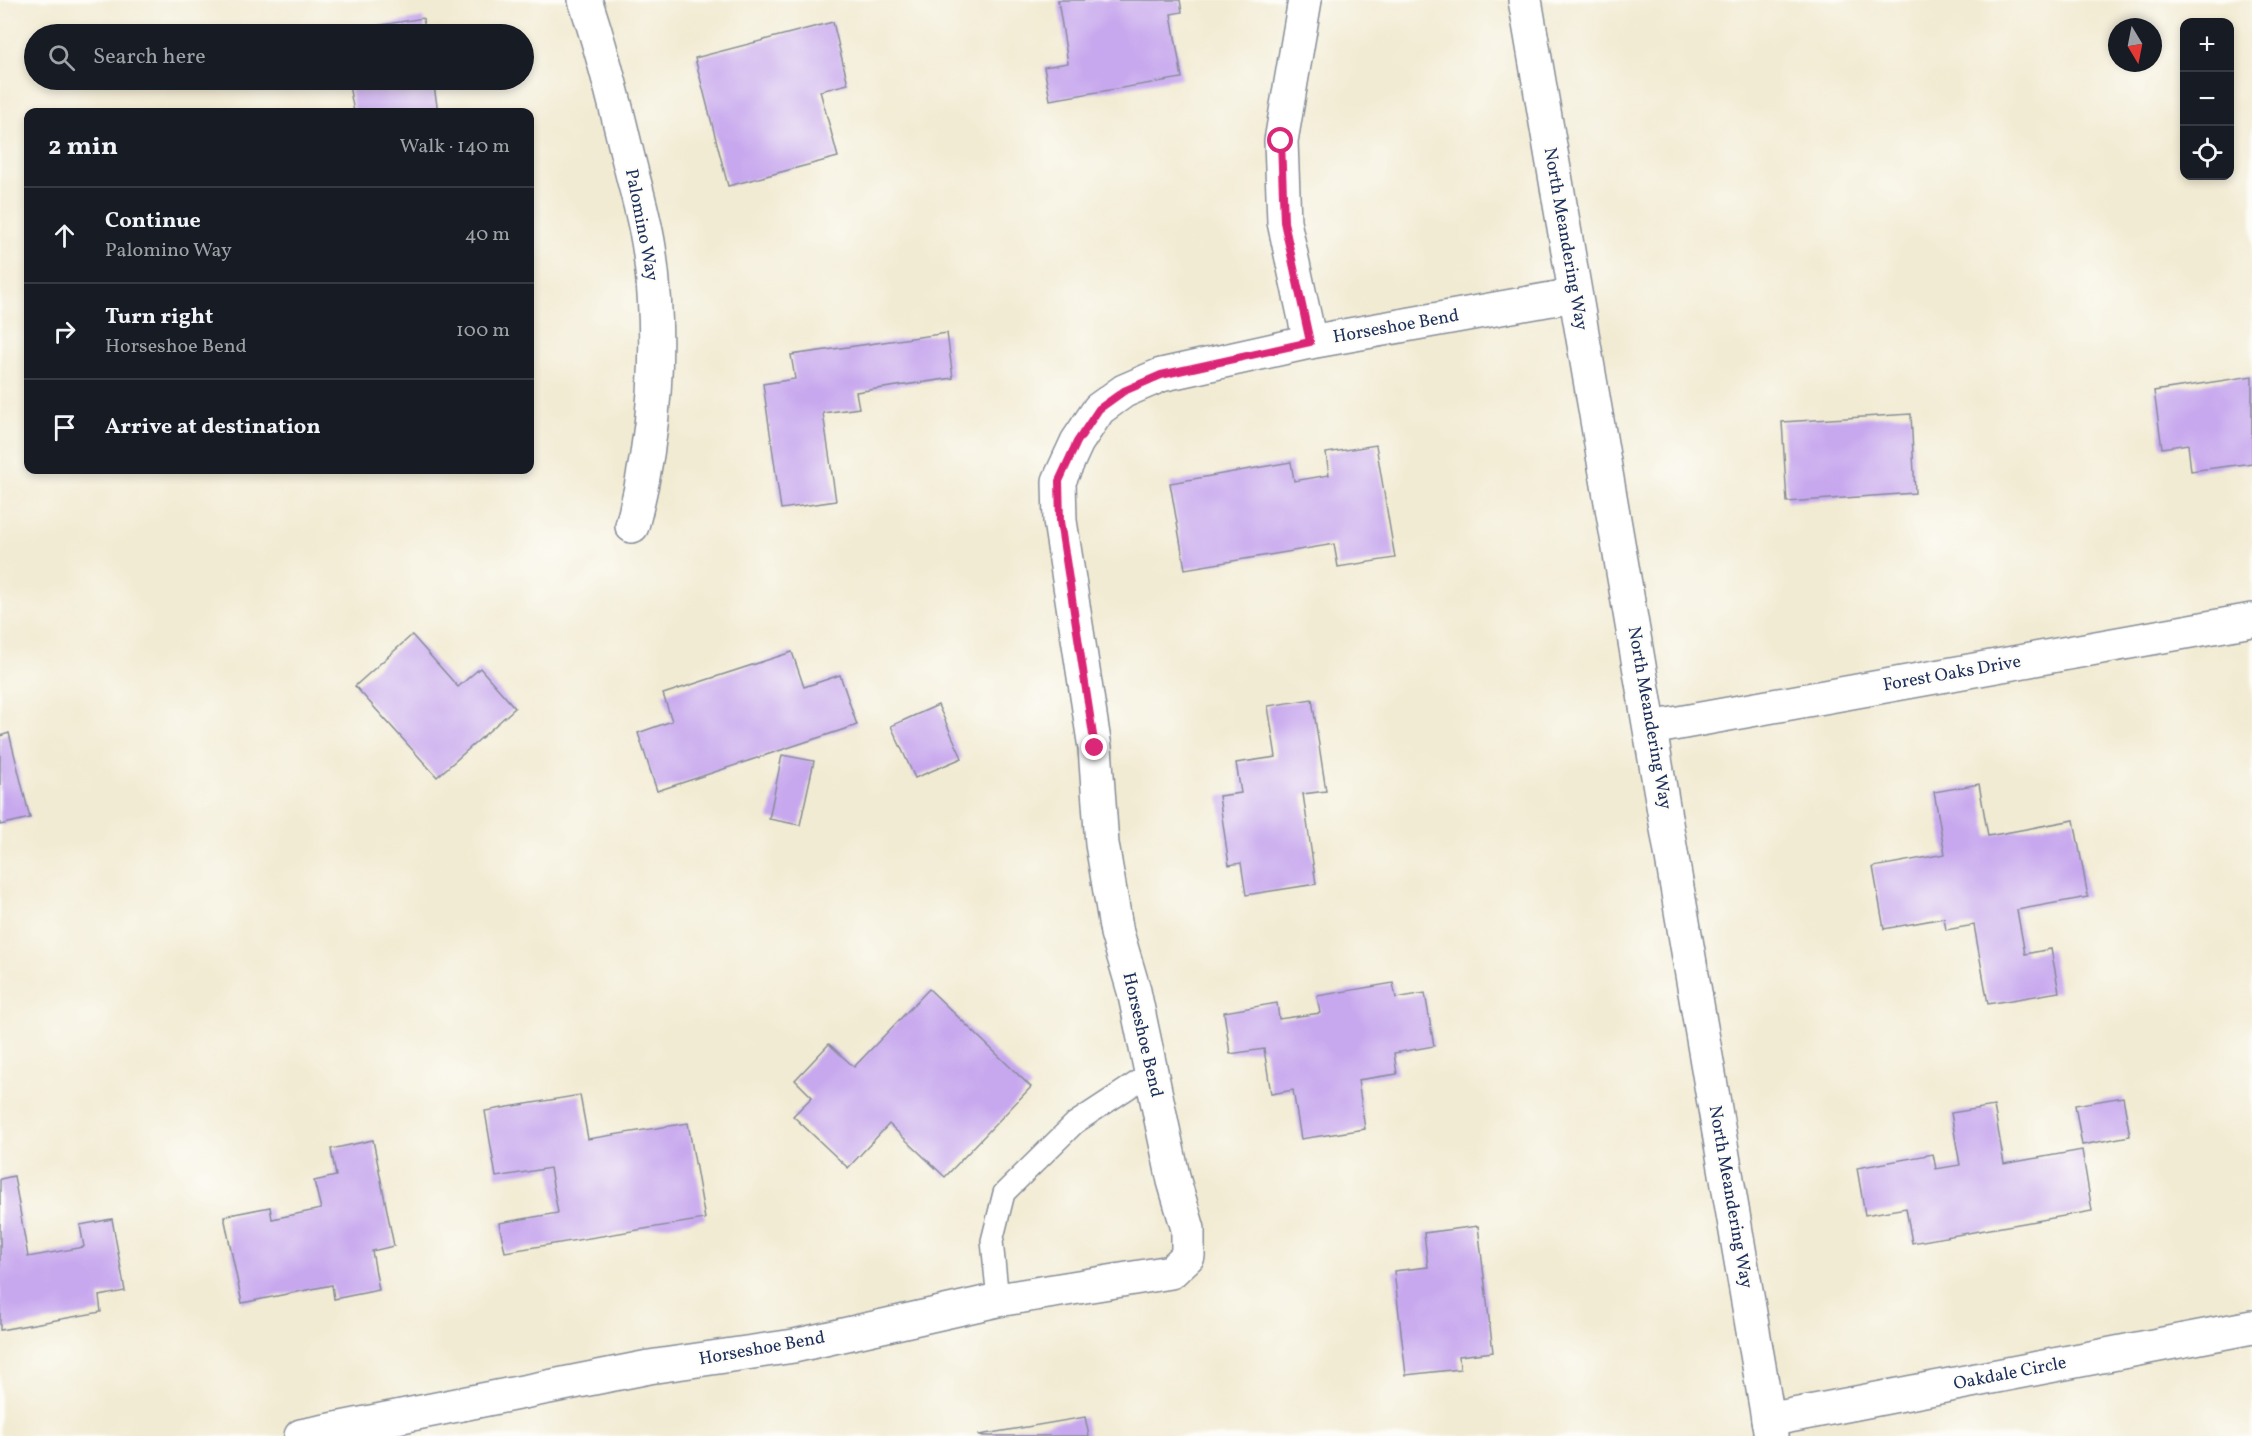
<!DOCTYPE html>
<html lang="en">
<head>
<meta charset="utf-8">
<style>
	:root { --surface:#171b24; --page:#20242c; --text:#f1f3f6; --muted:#9ea1a6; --line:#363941 }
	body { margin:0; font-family:Vollkorn,serif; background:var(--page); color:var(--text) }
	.controls { position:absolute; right:18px; top:18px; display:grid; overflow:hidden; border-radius:12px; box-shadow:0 3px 9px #0003 }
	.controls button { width:54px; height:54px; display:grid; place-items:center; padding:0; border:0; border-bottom:2px solid var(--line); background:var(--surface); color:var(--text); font:30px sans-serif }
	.compass { position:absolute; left:2108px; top:18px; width:54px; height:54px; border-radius:50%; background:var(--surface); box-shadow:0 3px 9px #0003; rotate:170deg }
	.stop { position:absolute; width:18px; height:18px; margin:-14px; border:4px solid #db2777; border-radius:50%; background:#fff }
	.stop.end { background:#db2777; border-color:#fff; box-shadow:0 2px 6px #0008 }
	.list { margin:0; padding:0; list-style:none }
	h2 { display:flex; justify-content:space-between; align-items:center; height:78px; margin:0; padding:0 24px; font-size:26px }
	h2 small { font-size:20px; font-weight:400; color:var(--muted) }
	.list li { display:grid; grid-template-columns:39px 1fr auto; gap:18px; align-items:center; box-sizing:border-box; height:96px; padding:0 24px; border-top:2px solid var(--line) }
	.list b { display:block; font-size:22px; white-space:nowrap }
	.list p { margin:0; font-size:20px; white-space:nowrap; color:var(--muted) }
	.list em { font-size:20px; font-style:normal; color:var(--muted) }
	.icon { flex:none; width:33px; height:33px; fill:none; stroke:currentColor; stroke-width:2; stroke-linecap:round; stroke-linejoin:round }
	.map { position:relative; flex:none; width:2252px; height:1436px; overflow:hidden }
	.search { position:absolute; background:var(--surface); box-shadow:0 3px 9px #0003; left:24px; top:24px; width:510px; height:66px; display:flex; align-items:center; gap:15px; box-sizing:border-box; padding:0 21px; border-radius:33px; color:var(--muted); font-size:22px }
	.panel { position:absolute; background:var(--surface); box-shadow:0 3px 9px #0003; left:24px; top:108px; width:510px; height:366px; border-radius:12px }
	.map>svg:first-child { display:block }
	.building { fill:#c7a8ee }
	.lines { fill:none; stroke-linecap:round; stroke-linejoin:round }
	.service-casing { stroke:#868d98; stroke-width:24 }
	.minor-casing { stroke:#868d98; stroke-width:36 }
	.tertiary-casing { stroke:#868d98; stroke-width:36 }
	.service { stroke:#fff; stroke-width:21 }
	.minor { stroke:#fff; stroke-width:33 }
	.tertiary { stroke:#fff; stroke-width:33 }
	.route { stroke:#db2777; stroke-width:8 }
	.labels { text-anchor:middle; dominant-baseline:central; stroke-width:4.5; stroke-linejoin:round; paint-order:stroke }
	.street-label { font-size:18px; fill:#1b2f5e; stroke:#fdfcf7 }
</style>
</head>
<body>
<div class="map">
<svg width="2252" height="1436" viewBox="0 0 2252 1436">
	<rect width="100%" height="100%" fill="#fdfcf7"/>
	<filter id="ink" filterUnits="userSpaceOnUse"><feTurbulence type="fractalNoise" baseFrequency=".0167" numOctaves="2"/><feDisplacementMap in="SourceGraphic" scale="12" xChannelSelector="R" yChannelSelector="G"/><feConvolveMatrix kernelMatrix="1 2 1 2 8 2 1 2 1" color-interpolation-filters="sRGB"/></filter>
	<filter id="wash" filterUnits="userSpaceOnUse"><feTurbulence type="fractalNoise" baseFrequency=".008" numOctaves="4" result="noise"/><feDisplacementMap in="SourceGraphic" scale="24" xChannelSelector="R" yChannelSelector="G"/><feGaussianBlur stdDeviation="1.35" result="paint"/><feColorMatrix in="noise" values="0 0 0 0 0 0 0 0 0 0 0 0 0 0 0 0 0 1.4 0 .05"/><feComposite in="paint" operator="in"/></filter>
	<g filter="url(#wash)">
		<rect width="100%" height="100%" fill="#f2ebd3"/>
		<g id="blocks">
			<g class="building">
				<polygon points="1058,0 1180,0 1182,12 1171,14 1182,78 1050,100 1044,67 1068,63"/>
				<polygon points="423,18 426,34 341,34 340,32"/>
				<polygon points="833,22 848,84 820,91 838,157 728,186 695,58"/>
				<polygon points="348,80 433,80 438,112 354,112"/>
				<polygon points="947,333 953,378 856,392 859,408 823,413 836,501 781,509 763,384 795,379 791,355"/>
				<polygon points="2252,376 2252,463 2191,471 2188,444 2162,448 2154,391"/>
				<polygon points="1911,414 1915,493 1787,502 1782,422"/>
				<polygon points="1376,445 1395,558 1338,567 1334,544 1185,569 1170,483 1291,462 1294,481 1329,475 1326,453"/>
				<polygon points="412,635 458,687 480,668 515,708 437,777 355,686"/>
				<polygon points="792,652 804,687 840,675 857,725 657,791 638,733 672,721 663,694"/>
				<polygon points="1312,699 1326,791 1303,794 1316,884 1246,895 1241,863 1229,865 1219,796 1241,793 1236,763 1276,757 1268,706"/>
				<polygon points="938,705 962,758 915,778 891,726"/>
				<polygon points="9,733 30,818 0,825 0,736"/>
				<polygon points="782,755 814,761 800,825 769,819"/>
				<polygon points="1979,784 1988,836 2074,820 2088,897 2017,910 2025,954 2051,949 2059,992 1988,1004 1974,925 1946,930 1944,918 1884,929 1873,867 1945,854 1934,792"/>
				<polygon points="1393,983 1396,998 1425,993 1434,1046 1394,1053 1397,1074 1358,1080 1365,1129 1301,1139 1293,1090 1271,1094 1264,1049 1230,1054 1224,1012 1277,1003 1279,1019 1320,1013 1317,996"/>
				<polygon points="929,989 1031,1087 945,1177 889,1124 848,1168 793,1116 812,1097 795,1080 829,1044 854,1067"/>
				<polygon points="580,1095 588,1139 688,1123 705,1219 505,1252 499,1223 558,1213 550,1168 496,1177 485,1111"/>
				<polygon points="2123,1097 2130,1136 2082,1145 2075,1105"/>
				<polygon points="1994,1106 2004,1164 2082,1150 2092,1211 1912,1243 1906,1208 1865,1215 1857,1168 1933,1154 1936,1169 1960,1165 1951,1113"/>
				<polygon points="373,1140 394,1246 372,1251 379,1290 334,1299 332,1285 242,1303 224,1216 270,1207 272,1219 321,1209 314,1181 336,1176 331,1149"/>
				<polygon points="14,1176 28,1257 84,1247 80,1225 112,1219 125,1291 99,1296 101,1312 0,1330 0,1179"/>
				<polygon points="1478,1226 1493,1352 1459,1356 1460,1369 1406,1375 1394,1271 1428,1267 1424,1233"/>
				<polygon points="1085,1417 1089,1436 980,1436 979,1435"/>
			</g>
		</g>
	</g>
	<g filter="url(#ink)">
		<use href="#blocks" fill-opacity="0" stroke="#868d98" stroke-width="1.5"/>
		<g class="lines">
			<defs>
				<polyline id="service" points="998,1300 992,1241 1004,1193 1075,1123 1151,1073"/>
				<g id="minor">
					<path d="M585,0C602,49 614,98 626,149C634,184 646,220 650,255C662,344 655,439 632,526"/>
					<polyline points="1305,0 1281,141 1284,222 1310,342"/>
					<polyline points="1651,728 2252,620"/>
					<polyline points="1768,1420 2252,1327"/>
					<polyline points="301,1436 649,1367 794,1346 998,1300 1171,1272 1188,1256 1188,1229 1174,1181 1134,991 1117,933 1102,844 1095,748 1060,521 1059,481 1077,442 1099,409 1124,391 1161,375 1310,342 1574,295"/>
				</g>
				<polyline id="tertiary" points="1525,0 1771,1436"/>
			</defs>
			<use href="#service" class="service-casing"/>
			<use href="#minor" class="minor-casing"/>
			<use href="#tertiary" class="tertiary-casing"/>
			<use href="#service" class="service"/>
			<use href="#minor" class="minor"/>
			<use href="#tertiary" class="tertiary"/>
		</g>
	</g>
	<g class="lines" filter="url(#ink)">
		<polyline class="route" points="1095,748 1060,521 1059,481 1077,442 1099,409 1124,391 1161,375 1310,342 1284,222 1281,141"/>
	</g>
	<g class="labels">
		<g class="street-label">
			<text transform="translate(641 225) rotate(79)">Palomino Way</text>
			<text transform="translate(1565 239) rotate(80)">North Meandering Way</text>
			<text transform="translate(1396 327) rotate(-10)">Horseshoe Bend</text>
			<text transform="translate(1952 674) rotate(-10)">Forest Oaks Drive</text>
			<text transform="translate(1649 718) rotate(80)">North Meandering Way</text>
			<text transform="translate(1142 1035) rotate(77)">Horseshoe Bend</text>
			<text transform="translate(1730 1197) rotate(80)">North Meandering Way</text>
			<text transform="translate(762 1349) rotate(-10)">Horseshoe Bend</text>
			<text transform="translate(2010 1374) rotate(-11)">Oakdale Circle</text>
		</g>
	</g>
</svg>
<div class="controls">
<button>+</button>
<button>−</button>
<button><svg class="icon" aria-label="locate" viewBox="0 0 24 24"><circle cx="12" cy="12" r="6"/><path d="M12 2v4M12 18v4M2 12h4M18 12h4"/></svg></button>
</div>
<svg class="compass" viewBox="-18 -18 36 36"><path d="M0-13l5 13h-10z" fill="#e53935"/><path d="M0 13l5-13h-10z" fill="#9ea1a6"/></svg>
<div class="stop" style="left:1281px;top:141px"></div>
<div class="stop end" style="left:1095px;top:748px"></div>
<div class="search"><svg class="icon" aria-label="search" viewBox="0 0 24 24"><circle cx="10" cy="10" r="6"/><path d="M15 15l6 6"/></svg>Search here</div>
<section class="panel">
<h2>2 min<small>Walk · 140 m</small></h2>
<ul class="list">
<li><svg class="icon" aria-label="ahead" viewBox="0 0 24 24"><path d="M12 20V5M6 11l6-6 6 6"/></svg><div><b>Continue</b><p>Palomino Way</p></div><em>40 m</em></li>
<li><svg class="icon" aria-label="right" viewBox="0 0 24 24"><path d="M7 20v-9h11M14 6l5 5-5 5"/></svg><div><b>Turn right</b><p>Horseshoe Bend</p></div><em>100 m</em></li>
<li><svg class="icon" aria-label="arrive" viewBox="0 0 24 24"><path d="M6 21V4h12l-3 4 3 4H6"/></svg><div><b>Arrive at destination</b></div></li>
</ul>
</section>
</div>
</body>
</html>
